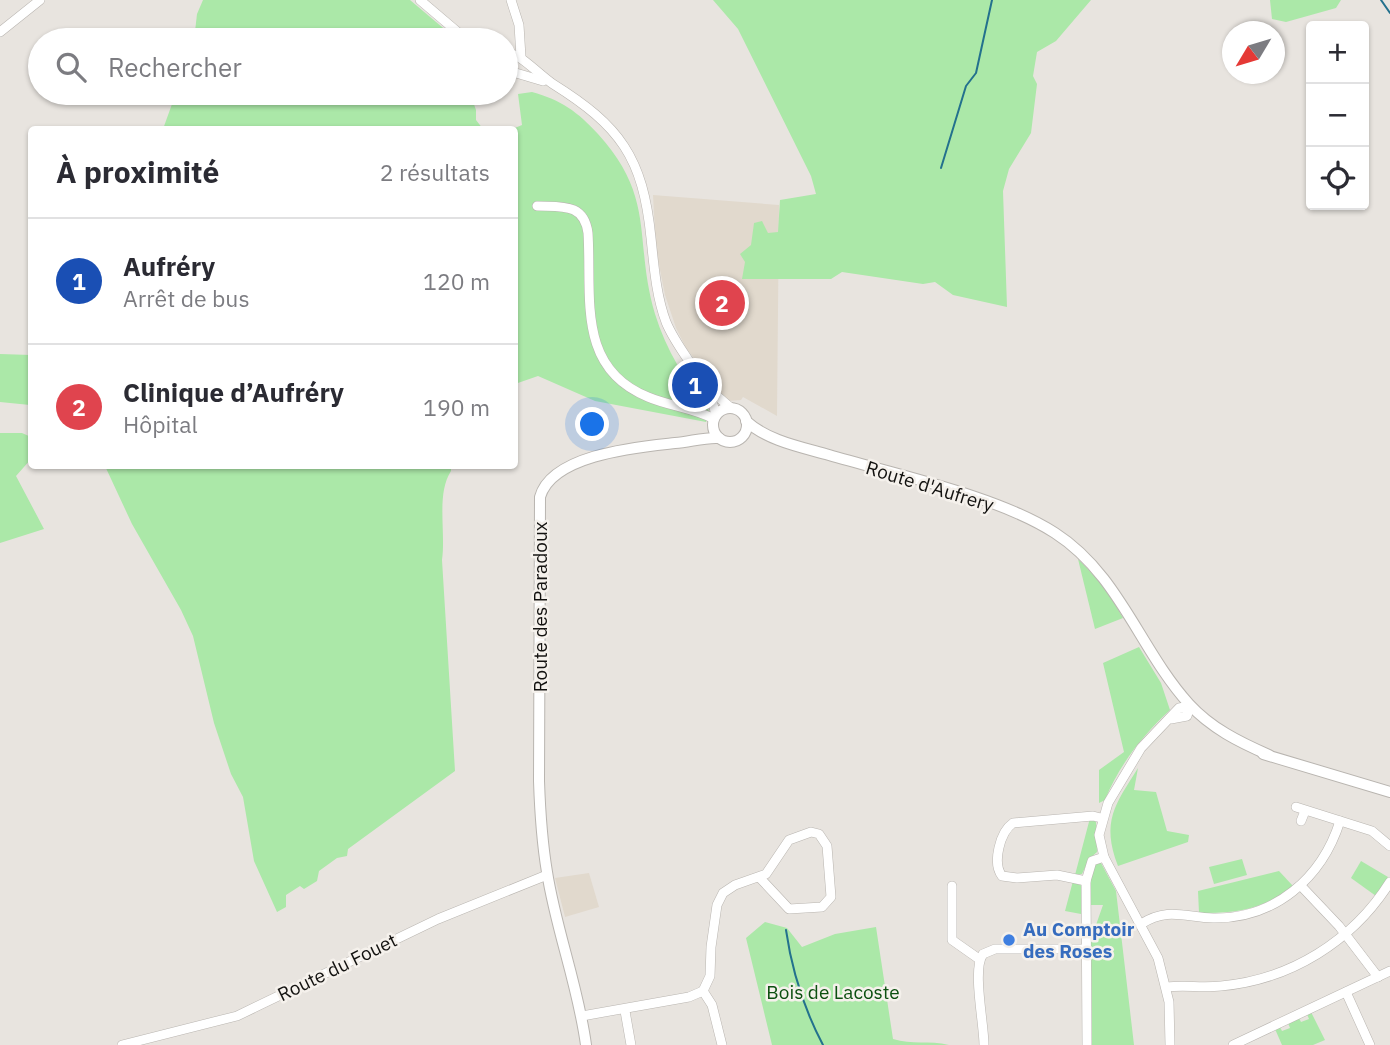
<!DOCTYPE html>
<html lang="fr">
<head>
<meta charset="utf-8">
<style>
	:root { --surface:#fff; --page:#f7f7f7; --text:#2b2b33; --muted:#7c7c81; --line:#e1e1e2; --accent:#6f7b28 }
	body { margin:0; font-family:"IBM Plex Sans",sans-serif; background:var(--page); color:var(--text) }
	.controls { position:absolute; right:21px; top:21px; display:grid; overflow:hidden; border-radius:7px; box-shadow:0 2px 5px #0004 }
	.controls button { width:63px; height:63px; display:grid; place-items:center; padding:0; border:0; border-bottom:2px solid var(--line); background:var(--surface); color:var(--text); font:35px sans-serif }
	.compass { position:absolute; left:1222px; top:21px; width:63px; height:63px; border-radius:50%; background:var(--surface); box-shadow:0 2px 5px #0004; rotate:232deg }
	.you { position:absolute; left:593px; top:425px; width:24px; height:24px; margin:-18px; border:5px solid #fff; border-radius:50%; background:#1a73e8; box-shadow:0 0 0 10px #1a73e833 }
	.badge { display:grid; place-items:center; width:46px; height:46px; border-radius:50%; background:var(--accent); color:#fff; font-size:23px; font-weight:700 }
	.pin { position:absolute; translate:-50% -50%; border:4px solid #fff; box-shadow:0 2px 7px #0006 }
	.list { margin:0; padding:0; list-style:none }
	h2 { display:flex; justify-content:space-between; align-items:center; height:91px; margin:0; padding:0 28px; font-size:30px }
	h2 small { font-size:23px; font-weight:400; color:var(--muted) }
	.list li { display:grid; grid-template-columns:46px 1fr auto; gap:21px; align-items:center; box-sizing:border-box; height:126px; padding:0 28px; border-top:2px solid var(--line) }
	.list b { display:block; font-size:26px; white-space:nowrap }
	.list p { margin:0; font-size:23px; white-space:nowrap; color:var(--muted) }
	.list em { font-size:23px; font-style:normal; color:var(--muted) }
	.icon { flex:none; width:38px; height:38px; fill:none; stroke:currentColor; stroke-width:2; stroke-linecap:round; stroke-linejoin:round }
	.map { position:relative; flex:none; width:1390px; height:1045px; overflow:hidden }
	.search { position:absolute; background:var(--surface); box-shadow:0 2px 5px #0004; left:28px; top:28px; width:490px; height:77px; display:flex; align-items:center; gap:18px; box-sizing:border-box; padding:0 24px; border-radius:38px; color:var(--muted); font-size:26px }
	.panel { position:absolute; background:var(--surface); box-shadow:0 2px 5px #0004; left:28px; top:126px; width:490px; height:343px; border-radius:7px }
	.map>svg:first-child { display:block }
	.built { fill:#e1d9cd }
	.green { fill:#abe8a8 }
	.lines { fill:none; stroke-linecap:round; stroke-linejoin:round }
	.stream { stroke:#23718d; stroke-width:2 }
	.minor-casing { stroke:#b9b5b0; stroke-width:10 }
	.major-casing { stroke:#b9b5b0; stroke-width:12 }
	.minor { stroke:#fff; stroke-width:9 }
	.major { stroke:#fff; stroke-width:10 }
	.shop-dot { fill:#3f7fe0; stroke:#f5f1ec; stroke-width:2.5 }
	.labels { text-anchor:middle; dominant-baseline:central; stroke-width:5; stroke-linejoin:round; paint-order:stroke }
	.street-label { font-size:19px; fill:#131210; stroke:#f5f1ec }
	.shop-label { font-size:19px; font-weight:bold; fill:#366cbe; stroke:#f5f1ec; text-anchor:start }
	.park-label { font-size:19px; fill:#0c5010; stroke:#f5f1ec }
</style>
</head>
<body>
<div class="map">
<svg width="1390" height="1045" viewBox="0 0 1390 1045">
	<rect width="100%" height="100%" fill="#e8e4df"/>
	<g class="built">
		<polygon points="653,195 779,205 777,416 743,397 741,400 727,401 686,348 676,328 665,295 656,250"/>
		<polygon points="589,873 599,907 565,917 555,878"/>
	</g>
	<g class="green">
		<polygon points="203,0 410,0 455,38 454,40 194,40 197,14"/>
		<polygon points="713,0 1091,0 1056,41 1037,52 1033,76 1037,84 1031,133 1009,169 1003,191 1007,307 953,295 935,282 923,284 842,272 831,279 742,279 745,262 740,254 751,245 754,223 762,221 768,233 778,232 780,200 816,194 811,176 738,29"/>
		<polygon points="1270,0 1341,0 1336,8 1286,22 1272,19"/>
		<path d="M532,92C561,100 578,112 598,134C657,199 633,240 655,314C666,350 686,382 710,412L706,422L595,401L538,376L515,384L514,130H510L522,125L518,94Z"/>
		<polygon points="176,93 470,93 476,110 476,120 483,129 163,129"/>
		<polygon points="0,354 31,355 30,405 0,402"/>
		<polygon points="0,433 22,433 31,437 31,459 16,476 44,529 0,543"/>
		<path d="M105,466H451V471C436,494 446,532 442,560L455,771L348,849L347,856L337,858L319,871L317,881L304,889L300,886L286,895V907L277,912L254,861L243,797L231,774L214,723L193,636L181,610L132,524Z"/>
		<polygon points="1078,559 1105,587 1123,618 1095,629"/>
		<path d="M1139,647L1161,683L1170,710C1143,735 1119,765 1105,800L1099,803V770L1124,752L1103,663Z"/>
		<path d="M1138,768L1134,790L1156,792L1167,831L1189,835L1188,842L1118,866C1101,821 1115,805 1138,768Z"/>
		<polygon points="1090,818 1096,822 1097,852 1089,859 1082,874 1075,875"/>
		<polygon points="1242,859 1247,875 1214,884 1209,867"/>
		<polygon points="1361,861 1388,877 1376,896 1351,878"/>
		<polygon points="1097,862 1101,863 1116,891 1134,1045 1092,1045 1091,939 1103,905 1088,905 1090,871"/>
		<path d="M1279,871L1293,886C1265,909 1235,914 1199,913L1198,891Z"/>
		<polygon points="1073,881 1082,886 1081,914 1065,911"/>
		<path d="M765,922L787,928L802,947L835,934L876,927L893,1039C912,1045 929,1040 949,1045H772L746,938Z"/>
		<polygon points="1311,1012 1325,1040 1313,1045 1282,1045 1275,1029 1280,1027 1282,1031 1290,1028 1288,1023 1299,1018 1301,1022 1309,1019 1307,1014"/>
	</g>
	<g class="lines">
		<g class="stream">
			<polyline points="1381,0 1390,13"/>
			<polyline points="941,168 966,86 976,73 992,0"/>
			<path d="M786,930C792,972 803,1007 823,1045"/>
		</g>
		<defs>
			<g id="minor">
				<polyline points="420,0 467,40"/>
				<polyline points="511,0 519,25 521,57"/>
				<polyline points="0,32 40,0"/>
				<path d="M506,58L511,54C520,54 542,77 553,84C620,126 643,157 651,238C654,266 656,295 666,322C679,354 710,381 716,416"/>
				<polyline points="506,70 543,81"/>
				<path d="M537,206C562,207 584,203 588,233C592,297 576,368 648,397C669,406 694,408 714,419"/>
				<polyline points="710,390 731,408"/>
				<polyline points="1296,807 1372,831 1390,846"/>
				<polyline points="1301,821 1305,811"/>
				<path d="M1086,881L1057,875L1017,878L1002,876C992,863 1000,832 1013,823L1093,816L1101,818"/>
				<polyline points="952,886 952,940 979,959"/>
				<polyline points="1302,887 1339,926 1378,977"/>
				<path d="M1141,924C1167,907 1185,917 1213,918C1275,919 1322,878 1340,821"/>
				<path d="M1167,987C1184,985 1203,988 1221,986C1290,980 1353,941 1390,882"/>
				<polyline points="1346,992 1370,1045"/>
				<polyline points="625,1011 631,1045"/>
				<polyline points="582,1016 689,997 703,991"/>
				<polyline points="122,1045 237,1016 438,919 547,875"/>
				<polyline points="722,1045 712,1005 703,991 710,976 711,947 717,905 723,893 735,885 766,874 789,840 811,832 819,834 827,846 831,897 822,907 789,909 760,878"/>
				<path d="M984,1045C984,1023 972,969 983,954L995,949H1085"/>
				<polyline points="1087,1045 1086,881 1092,861 1104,857"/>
				<polyline points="1170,1045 1169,1002 1158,958 1104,857 1099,835 1108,803 1141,748 1179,708 1190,706 1187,716 1171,719"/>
				<polyline points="1233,1045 1390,971"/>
			</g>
			<g id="major">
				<circle cx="730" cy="425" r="17"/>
				<path d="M746,421C768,441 801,447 829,455C897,475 998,496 1055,533C1119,574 1140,650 1189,704C1211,728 1239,742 1269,755"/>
				<polyline points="1263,754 1390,792"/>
				<path d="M586,1045C578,985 556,930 547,872C542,842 540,811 539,781L540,497C552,454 639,447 675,443C690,442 704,437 719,438"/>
			</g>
		</defs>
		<use href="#minor" class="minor-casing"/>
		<use href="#major" class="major-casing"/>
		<use href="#minor" class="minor"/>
		<use href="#major" class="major"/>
	</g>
	<circle class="shop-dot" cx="1009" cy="940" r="7"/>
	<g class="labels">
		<g class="street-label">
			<text transform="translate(930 486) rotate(17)">Route d'Aufrery</text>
			<text transform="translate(540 607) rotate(-90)">Route des Paradoux</text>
			<text transform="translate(337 967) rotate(-26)">Route du Fouet</text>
		</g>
		<g class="shop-label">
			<text x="1023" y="929">Au Comptoir<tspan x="1023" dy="22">des Roses</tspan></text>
		</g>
		<g class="park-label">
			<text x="833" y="992">Bois de Lacoste</text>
		</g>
	</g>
</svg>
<div class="controls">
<button>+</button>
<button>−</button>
<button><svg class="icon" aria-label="locate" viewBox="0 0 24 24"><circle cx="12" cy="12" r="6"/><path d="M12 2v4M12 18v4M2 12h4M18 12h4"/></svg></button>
</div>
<svg class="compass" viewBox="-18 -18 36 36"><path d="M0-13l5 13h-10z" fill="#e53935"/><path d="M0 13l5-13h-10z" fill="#7c7c81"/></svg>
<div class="you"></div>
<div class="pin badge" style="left:695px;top:385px;background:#1a4fb4">1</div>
<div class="pin badge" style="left:722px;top:303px;background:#e0444e">2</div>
<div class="search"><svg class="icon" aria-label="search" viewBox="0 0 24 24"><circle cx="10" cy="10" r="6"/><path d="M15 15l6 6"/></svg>Rechercher</div>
<section class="panel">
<h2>À proximité<small>2 résultats</small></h2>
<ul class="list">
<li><span class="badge" style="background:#1a4fb4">1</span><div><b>Aufréry</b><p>Arrêt de bus</p></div><em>120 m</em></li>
<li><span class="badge" style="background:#e0444e">2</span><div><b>Clinique d’Aufréry</b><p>Hôpital</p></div><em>190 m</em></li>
</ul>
</section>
</div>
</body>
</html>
